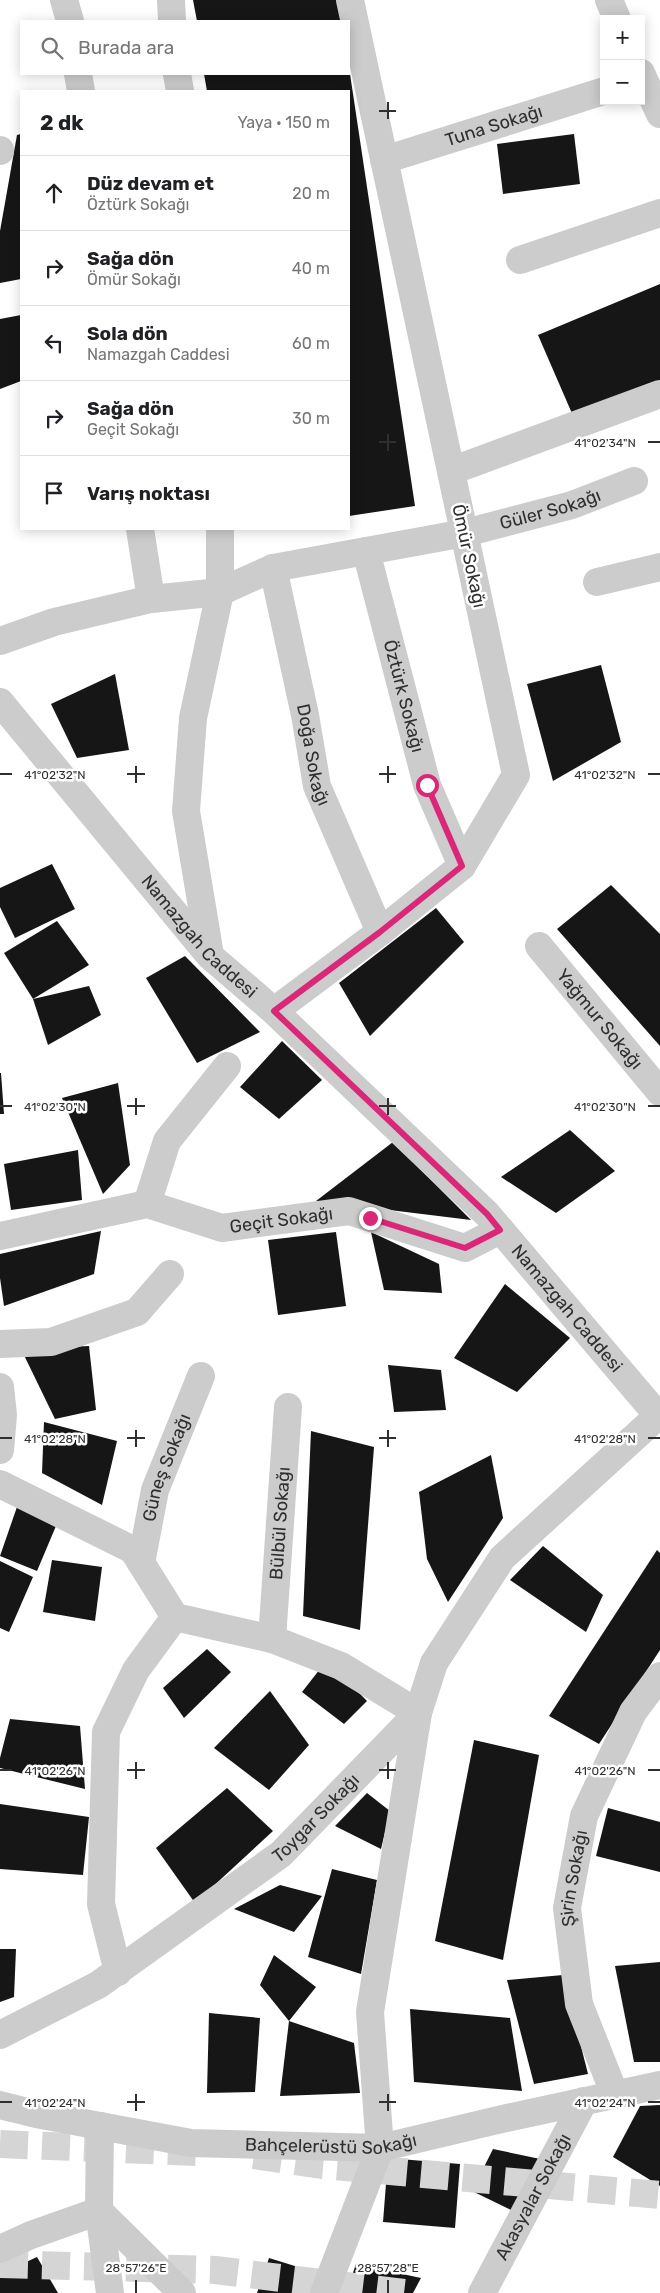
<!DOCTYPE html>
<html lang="tr">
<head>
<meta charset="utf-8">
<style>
	:root { --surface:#fff; --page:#f2f2f2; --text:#202124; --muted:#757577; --line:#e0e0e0 }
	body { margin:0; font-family:Rubik,sans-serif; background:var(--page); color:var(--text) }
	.controls { position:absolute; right:15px; top:15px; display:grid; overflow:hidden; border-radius:0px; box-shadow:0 2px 12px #0003 }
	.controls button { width:45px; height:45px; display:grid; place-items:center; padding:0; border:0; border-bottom:1px solid var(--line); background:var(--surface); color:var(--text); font:25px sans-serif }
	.stop { position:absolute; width:15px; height:15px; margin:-11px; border:4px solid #db2777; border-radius:50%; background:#fff }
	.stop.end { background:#db2777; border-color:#fff; box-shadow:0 1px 5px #0008 }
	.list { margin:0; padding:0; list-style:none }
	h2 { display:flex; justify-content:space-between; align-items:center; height:65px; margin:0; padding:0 20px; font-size:21px }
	h2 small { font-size:16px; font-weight:400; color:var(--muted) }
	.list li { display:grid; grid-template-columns:32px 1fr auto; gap:15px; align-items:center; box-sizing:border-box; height:75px; padding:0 20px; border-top:1px solid var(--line) }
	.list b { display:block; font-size:19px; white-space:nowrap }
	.list p { margin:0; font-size:16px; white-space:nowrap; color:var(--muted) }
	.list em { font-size:16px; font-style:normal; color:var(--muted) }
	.icon { flex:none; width:28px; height:28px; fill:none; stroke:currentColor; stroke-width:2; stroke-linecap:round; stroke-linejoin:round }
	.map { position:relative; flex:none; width:660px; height:2293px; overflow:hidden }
	.search { position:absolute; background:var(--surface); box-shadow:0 2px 12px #0003; left:20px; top:20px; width:330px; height:55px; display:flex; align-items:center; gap:12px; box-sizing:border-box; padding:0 18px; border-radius:0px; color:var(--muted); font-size:19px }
	.panel { position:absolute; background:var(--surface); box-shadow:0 2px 12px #0003; left:20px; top:90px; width:330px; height:440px; border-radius:0px }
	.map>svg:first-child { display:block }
	.building { fill:#161616 }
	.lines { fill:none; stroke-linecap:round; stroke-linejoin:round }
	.primary-tunnel { stroke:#d5d5d5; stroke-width:28; stroke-dasharray:28 14; stroke-linecap:butt }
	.street { stroke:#ccc; stroke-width:28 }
	.route { stroke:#db2777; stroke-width:6 }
	.ticks { fill:none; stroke:#2f2f2f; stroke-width:2 }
	.labels { text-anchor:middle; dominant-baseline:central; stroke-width:5; stroke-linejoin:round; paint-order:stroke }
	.street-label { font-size:18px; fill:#2f2f2f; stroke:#fff }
	.ticks-label { font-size:12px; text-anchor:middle; fill:#2f2f2f; stroke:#fff; stroke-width:5; stroke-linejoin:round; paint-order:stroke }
</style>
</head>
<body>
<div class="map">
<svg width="660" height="2293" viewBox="0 0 660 2293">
	<rect width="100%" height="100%" fill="#fff"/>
	<g class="building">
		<polygon points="193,0 339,0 342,21 197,21"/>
		<polygon points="204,74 350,74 415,506 349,516 349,91 207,91"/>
		<polygon points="21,134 21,279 0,283 0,231 17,135"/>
		<polygon points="574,134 580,184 503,194 497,144"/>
		<polygon points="660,284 660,390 577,425 538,335"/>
		<polygon points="21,315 21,381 0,389 0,319"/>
		<polygon points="601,665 621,742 553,781 527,684"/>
		<polygon points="115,674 129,750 77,758 51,704"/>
		<polygon points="52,864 75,909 15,938 0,907 0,888"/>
		<polygon points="611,885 660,934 660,1046 557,929"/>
		<polygon points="436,908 464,942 370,1036 339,983"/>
		<polygon points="57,921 89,965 33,999 4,953"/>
		<polygon points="185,956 260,1032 197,1063 146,978"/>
		<polygon points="89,986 101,1015 48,1045 33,999"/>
		<polygon points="282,1041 322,1080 279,1119 240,1087"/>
		<polygon points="0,1073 1,1073 4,1114 0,1114"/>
		<polygon points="118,1083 130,1165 103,1194 62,1098"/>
		<polygon points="570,1130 615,1171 556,1213 501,1177"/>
		<polygon points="393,1142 471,1220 316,1201"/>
		<polygon points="78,1150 82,1200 11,1210 4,1164"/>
		<polygon points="101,1231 94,1274 4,1306 0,1278 0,1254"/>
		<polygon points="336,1232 346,1306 278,1315 268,1240"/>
		<polygon points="371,1232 439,1264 442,1293 384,1290"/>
		<polygon points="505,1284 570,1338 517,1392 454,1358"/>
		<polygon points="89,1346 96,1410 55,1419 21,1349"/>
		<polygon points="388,1365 441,1370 446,1410 394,1412"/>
		<polygon points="44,1422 117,1441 102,1505 42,1473"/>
		<polygon points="311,1431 374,1447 360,1630 303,1616"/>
		<polygon points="491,1455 503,1518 448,1602 427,1559 419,1492"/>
		<polygon points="18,1504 56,1526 37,1571 0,1556"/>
		<polygon points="543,1546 603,1595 586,1632 510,1580"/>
		<polygon points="657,1550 660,1553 660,1650 599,1744 549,1716"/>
		<polygon points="52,1560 102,1567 95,1621 43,1612"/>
		<polygon points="0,1561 33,1577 9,1632 0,1628"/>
		<polygon points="207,1649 231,1672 184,1718 163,1688"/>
		<polygon points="327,1660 367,1701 344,1724 302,1692"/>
		<polygon points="270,1691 309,1745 269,1790 214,1748"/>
		<polygon points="10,1719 80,1726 85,1789 0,1768 0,1758"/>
		<polygon points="474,1740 539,1755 503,1960 435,1941"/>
		<polygon points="227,1788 273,1831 195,1903 156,1848"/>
		<polygon points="367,1793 390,1811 381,1849 335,1826"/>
		<polygon points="0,1804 89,1817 83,1875 0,1869"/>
		<polygon points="608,1808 660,1822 660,1872 596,1856"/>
		<polygon points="332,1869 377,1880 361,1974 308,1957"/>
		<polygon points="280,1885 322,1896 294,1932 234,1909"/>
		<polygon points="0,1949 16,1949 14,1997 0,2002"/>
		<polygon points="274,1955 316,1987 289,2021 260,1985"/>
		<polygon points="660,1962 660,2062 634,2062 615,1966"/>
		<polygon points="563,1975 588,2074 534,2084 507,1980"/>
		<polygon points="410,2009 510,2018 522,2091 414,2082"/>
		<polygon points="209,2013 260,2018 255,2092 207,2093"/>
		<polygon points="289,2021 354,2043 360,2093 280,2096"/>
		<polygon points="660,2105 660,2186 613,2157 640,2106"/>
		<polygon points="493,2149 545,2160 519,2214 472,2191"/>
		<polygon points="388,2158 460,2164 455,2228 383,2222"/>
		<polygon points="37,2257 58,2293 0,2293 0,2274"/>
		<polygon points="269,2258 311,2271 304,2293 257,2293"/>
		<polygon points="356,2264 421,2278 413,2293 346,2293"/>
	</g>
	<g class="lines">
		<g class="primary-tunnel">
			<polyline points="0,2144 196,2152"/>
			<polyline points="254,2155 322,2165 660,2195"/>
			<polyline points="0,2264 215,2270 404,2293"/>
		</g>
		<g class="street">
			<polyline points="64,0 70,21"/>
			<polyline points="171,0 172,21"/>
			<polyline points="609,0 617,19"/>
			<polyline points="641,73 660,114"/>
			<polyline points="78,74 81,91"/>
			<polyline points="177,74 180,91"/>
			<polyline points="0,151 0,150"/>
			<path id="s1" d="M384,160L604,91"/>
			<polyline points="520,260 660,213"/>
			<polyline points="451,471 660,394"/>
			<polyline points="140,529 151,599"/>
			<path id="s2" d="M366,551L427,785L462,866"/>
			<path id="s3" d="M273,568L305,715L317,786L380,932"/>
			<polyline points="597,582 660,567"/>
			<path id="s4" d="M0,641L54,622L151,599L220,592L273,568L465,533L572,505L634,481"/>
			<path id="s5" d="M0,702L210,956L274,1011L487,1214L660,1418"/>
			<path id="s6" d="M539,946L660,1092"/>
			<polyline points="210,955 186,811 193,718 220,592 220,529"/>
			<polyline points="274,1011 380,932 462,866 516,775 350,0"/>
			<polyline points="147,1204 167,1141 227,1066"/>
			<path id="s7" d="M0,1236L147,1204L222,1228L349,1211L465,1248L500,1230"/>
			<polyline points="0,1344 51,1342 137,1312 170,1274"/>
			<polyline points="0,1387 3,1415 0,1450"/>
			<polyline points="0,1484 133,1550 175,1617 272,1639 341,1666 418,1713 370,2012 380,2148 324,2293"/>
			<path id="s8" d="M141,1563L155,1490L201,1376"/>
			<path id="s9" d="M272,1639L288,1407"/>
			<polyline points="118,1972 101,1904 106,1732 136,1670 175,1617"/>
			<path id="s10" d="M0,2035L98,1985L281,1854L418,1713L434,1663L502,1558L660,1414"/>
			<path id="s11" d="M615,2095L579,2004L567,1908L584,1816L633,1712L660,1676"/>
			<path id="s12" d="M0,2105L36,2114L191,2143L380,2148L502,2119L660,2085"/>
			<polyline points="100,2126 99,2211 110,2293"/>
			<polyline points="99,2211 182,2293"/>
			<polyline points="0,2249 31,2235 99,2211"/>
			<path id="s13" d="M482,2293L584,2101"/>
		</g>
	</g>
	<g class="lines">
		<polyline class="route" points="370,1218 465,1248 500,1230 487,1214 274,1011 380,932 462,866 427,785"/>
	</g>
	<path class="ticks" d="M388,102V119M379,111H396M388,434V451M379,442H396M648,442H660M136,766V783M388,766V783M0,774H12M127,774H145M379,774H396M648,774H660M136,1098V1115M388,1098V1115M0,1106H12M127,1106H145M379,1106H396M648,1106H660M136,1430V1447M388,1430V1447M0,1438H12M127,1438H145M379,1438H396M648,1438H660M136,1762V1779M388,1762V1779M0,1770H12M127,1770H145M379,1770H396M648,1770H660M136,2094V2111M388,2094V2111M0,2102H12M127,2102H145M379,2102H396M648,2102H660M136,2280V2293M388,2280V2293"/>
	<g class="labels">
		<g class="street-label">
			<text stroke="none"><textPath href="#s1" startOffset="115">Tuna Sokağı</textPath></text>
			<text stroke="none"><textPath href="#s4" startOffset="568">Güler Sokağı</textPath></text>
			<text transform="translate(469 556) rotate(78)">Ömür Sokağı</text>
			<text stroke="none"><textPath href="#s2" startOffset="150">Öztürk Sokağı</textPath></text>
			<text stroke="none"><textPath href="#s3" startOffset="191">Doğa Sokağı</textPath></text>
			<text stroke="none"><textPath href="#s5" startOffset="308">Namazgah Caddesi</textPath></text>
			<text stroke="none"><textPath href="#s6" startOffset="95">Yağmur Sokağı</textPath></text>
			<text stroke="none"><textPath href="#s7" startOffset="289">Geçit Sokağı</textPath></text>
			<text stroke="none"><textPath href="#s5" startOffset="832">Namazgah Caddesi</textPath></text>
			<text stroke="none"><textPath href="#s8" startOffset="99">Güneş Sokağı</textPath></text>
			<text stroke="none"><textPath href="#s9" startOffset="116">Bülbül Sokağı</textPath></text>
			<text stroke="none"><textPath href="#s10" startOffset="385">Toygar Sokağı</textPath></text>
			<text stroke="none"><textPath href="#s11" startOffset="225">Şirin Sokağı</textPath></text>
			<text stroke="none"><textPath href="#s12" startOffset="335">Bahçelerüstü Sokağı</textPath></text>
			<text stroke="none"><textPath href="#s13" startOffset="109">Akasyalar Sokağı</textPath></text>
		</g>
	</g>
	<g class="ticks-label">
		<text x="605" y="447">41°02'34"N</text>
		<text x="55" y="779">41°02'32"N</text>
		<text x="605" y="779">41°02'32"N</text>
		<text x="55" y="1111">41°02'30"N</text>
		<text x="605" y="1111">41°02'30"N</text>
		<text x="55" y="1443">41°02'28"N</text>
		<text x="605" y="1443">41°02'28"N</text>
		<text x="55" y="1775">41°02'26"N</text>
		<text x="605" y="1775">41°02'26"N</text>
		<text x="55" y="2107">41°02'24"N</text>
		<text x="605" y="2107">41°02'24"N</text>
		<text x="136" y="2272">28°57'26"E</text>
		<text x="388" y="2272">28°57'28"E</text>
	</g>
</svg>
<div class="controls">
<button>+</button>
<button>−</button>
</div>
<div class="stop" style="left:427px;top:785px"></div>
<div class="stop end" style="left:370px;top:1218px"></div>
<div class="search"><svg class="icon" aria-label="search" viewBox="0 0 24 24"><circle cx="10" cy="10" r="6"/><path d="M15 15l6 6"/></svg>Burada ara</div>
<section class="panel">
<h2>2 dk<small>Yaya · 150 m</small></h2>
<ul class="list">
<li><svg class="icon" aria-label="ahead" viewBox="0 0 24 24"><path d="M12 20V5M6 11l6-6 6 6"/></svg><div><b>Düz devam et</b><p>Öztürk Sokağı</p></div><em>20 m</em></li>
<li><svg class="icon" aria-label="right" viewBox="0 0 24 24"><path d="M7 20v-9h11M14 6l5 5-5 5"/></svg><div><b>Sağa dön</b><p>Ömür Sokağı</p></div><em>40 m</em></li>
<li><svg class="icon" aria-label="left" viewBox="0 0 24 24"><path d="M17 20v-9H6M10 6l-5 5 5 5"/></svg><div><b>Sola dön</b><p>Namazgah Caddesi</p></div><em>60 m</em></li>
<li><svg class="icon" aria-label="right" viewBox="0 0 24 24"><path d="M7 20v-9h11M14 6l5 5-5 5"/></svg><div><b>Sağa dön</b><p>Geçit Sokağı</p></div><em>30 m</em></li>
<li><svg class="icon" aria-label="arrive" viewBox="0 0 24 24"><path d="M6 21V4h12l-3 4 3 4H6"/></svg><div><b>Varış noktası</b></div></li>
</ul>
</section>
</div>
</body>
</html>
